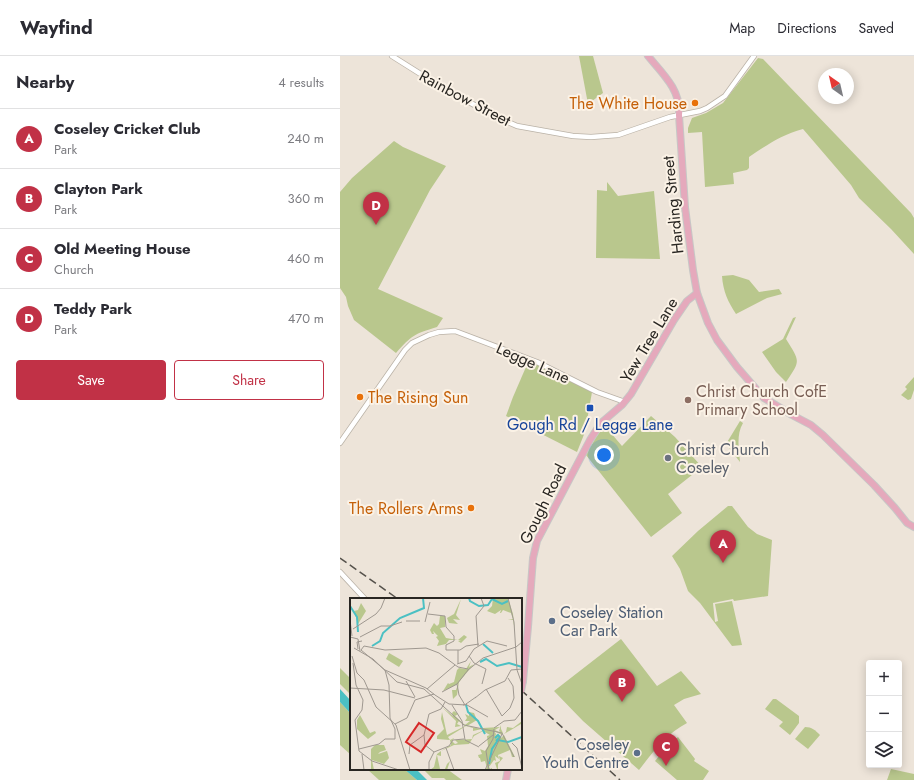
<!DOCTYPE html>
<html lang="en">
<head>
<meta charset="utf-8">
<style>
	:root { --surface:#fff; --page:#f2f2f3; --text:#2b2b33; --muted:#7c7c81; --line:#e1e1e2; --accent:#c13146 }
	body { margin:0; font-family:Jost,sans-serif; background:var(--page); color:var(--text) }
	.controls { position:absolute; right:12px; bottom:12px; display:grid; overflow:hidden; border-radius:4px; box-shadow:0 2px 10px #0003 }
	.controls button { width:36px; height:36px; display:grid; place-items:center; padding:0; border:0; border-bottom:1px solid var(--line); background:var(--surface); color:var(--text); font:20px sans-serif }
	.compass { position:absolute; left:478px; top:12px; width:36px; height:36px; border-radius:50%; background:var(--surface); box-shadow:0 2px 10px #0003; rotate:326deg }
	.you { position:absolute; left:264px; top:399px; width:14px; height:14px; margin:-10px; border:3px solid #fff; border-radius:50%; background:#1a73e8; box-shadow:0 0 0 6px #1a73e833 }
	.badge { display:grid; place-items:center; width:26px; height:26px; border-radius:50%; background:var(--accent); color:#fff; font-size:13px; font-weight:700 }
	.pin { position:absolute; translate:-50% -33px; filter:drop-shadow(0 1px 2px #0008) }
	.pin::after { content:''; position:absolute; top:21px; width:14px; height:12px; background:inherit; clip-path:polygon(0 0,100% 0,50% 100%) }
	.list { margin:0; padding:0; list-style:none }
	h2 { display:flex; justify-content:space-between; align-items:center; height:52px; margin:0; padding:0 16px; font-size:17px }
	h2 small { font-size:13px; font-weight:400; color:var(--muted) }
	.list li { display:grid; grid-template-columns:26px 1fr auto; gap:12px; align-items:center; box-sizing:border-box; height:60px; padding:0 16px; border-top:1px solid var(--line) }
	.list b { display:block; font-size:15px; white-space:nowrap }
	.list p { margin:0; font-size:13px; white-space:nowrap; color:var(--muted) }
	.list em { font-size:13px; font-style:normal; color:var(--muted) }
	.actions { display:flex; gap:8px; padding:12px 16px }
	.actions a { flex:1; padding:9px 0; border:1px solid var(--accent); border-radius:4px; text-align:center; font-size:14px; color:var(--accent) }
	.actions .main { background:var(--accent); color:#fff }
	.icon { flex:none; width:22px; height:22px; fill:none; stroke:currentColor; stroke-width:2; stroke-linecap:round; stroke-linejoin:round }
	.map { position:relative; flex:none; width:574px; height:724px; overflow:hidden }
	header { display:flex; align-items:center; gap:24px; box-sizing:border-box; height:56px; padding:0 20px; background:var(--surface); border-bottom:1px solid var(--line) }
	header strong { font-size:19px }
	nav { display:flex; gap:22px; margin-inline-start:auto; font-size:14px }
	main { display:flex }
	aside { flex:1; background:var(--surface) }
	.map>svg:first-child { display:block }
	.green { fill:#b9c78d }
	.water { fill:#4bc0c3 }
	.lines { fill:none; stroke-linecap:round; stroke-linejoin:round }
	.minor-casing { stroke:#bab2a7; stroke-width:6 }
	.major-casing { stroke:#c7c7c6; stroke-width:8 }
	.minor { stroke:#fff; stroke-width:4.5 }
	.major { stroke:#e5a9bc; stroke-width:6 }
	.rail { stroke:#55514b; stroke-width:1.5; stroke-dasharray:8 4; stroke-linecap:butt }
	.major-bridge-casing { stroke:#c7c7c6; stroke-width:8; stroke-linecap:butt }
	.major-bridge { stroke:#e5a9bc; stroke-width:6 }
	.food-dot { fill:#e8710a; stroke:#fbf2e6; stroke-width:1.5 }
	.education-dot { fill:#8d6e63; stroke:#fbf2e6; stroke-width:1.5 }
	.transit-dot { fill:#1a4fb4; stroke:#fbf2e6; stroke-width:1.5 }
	.worship-dot { fill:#6b7280; stroke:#fbf2e6; stroke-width:1.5 }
	.service-dot { fill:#5c6f8a; stroke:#fbf2e6; stroke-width:1.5 }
	.labels { text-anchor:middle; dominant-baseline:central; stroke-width:4; stroke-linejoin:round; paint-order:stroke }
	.street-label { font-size:16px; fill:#292622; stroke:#fbf2e6 }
	.food-label { font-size:16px; fill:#c56008; stroke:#fbf2e6; text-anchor:end }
	.education-label { font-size:16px; fill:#785e54; stroke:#fbf2e6; text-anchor:start }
	.transit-label { font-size:16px; fill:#164399; stroke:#fbf2e6 }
	.worship-label { font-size:16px; fill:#5b616d; stroke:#fbf2e6; text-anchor:start }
	.service-label { font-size:16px; fill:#4e5e75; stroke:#fbf2e6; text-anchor:start }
	.inset-river { fill:none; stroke:#4bc0c3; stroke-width:2 }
	.inset-road { fill:none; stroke:#9f9890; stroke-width:1 }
	.view { fill:#d62828; fill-opacity:0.15; stroke:#d62828; stroke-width:2 }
	.inset-edge { fill:none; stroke:#292622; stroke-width:2 }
</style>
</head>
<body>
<header>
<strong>Wayfind</strong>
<nav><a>Map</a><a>Directions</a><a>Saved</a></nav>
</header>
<main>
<aside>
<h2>Nearby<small>4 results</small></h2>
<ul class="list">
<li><span class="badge">A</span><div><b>Coseley Cricket Club</b><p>Park</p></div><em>240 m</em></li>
<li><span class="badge">B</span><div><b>Clayton Park</b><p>Park</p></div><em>360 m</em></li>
<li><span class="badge">C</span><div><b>Old Meeting House</b><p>Church</p></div><em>460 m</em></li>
<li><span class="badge">D</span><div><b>Teddy Park</b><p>Park</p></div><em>470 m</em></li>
</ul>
<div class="actions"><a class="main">Save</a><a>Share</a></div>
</aside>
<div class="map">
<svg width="574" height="724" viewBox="0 0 574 724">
	<rect width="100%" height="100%" fill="#ede4d9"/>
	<g class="green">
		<polygon points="239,0 253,0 263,37 248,48"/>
		<path d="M418,2L423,3L571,157L574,162V198L551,173L519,142L511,129L463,73C441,79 427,89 409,101V112L407,114L393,117L394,128L365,131L362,76L348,77V72L352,62L366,57L383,47Z"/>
		<path d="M54,85L63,91L106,110L90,134L38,233L103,262L97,271C74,278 72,279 56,297L14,264L8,250L6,241L0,232V136L12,122Z"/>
		<polygon points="267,126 278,140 314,135 320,203 256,202 257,134 267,135"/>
		<path d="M393,219L409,224L419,236L439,233L442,238L427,242L396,258C388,246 383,235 382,220Z"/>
		<path d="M456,261L446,283C460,306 461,304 446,326L436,316L422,296L443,283L453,262Z"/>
		<polygon points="189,304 252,336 245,376 237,396 166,360 173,341"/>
		<polygon points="574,321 574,334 571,343 568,344 561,339 567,333 565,331"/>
		<polygon points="311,360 335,381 362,411 328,438 342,457 311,481 246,399 256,381 265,370 282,390"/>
		<path d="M400,365L403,367C396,379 399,393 400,406L386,388Z"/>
		<polygon points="388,450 392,450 408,471 417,478 432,484 428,540 394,545 393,543 373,547 375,566 378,565 375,548 392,545 402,589 392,590 360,547 348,535 340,513 332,500 358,475"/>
		<path d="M281,583L317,630L341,615L361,638L344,643L334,649L347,667C326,678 313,696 299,714L243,665L214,635Z"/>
		<polygon points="0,612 11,623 11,639 0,628"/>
		<polygon points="433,643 436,643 459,660 459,667 450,679 439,670 443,666 425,653"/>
		<polygon points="0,646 11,658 11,699 0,689"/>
		<path d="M465,671C472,671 475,674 480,679L468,693L455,683Z"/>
		<polygon points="338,681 355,703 354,705 369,715 363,724 337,724 315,705 328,689"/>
		<polygon points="27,713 64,713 77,724 39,724"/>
		<polygon points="83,713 107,713 122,724 106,724 104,722 92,722"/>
		<polygon points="551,713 574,718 574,724 547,724"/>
	</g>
	<g class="water">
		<polygon points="0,633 11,645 11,658 0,646"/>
		<polygon points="64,713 76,713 87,724 77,724"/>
	</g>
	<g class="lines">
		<defs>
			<g id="minor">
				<polyline points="52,0 106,34 161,63 177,70 233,80 251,81 278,79 330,61 360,55 367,52 385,40 414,0"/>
				<polyline points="0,387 65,294 72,287 89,279 99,276 115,275 197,306 257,336 285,346"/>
				<polyline points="0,516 25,543"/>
			</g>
			<g id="major">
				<path d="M308,0C323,18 341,34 339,59L345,151L353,214L357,237L368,267L377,284L397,311L424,342L452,359L471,369L483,379L534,429L555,452L567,467L574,471"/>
				<polyline points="183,625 188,571 193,502 197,485 250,384 261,367 282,349 291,338 334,264 347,245 357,237"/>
				<polyline points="166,724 168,713"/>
			</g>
		</defs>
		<use href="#minor" class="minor-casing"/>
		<use href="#major" class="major-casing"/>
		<use href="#minor" class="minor"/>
		<use href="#major" class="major"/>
		<g class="rail">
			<polyline points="0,502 58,543"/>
			<polyline points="181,634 280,724"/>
		</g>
		<defs>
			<polyline id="major-bridge" points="181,635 183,625"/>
		</defs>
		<use href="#major-bridge" class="major-bridge-casing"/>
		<use href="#major-bridge" class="major-bridge"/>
	</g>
	<g class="food-dot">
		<circle cx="355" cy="47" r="4"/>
		<circle cx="20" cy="341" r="4"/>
		<circle cx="131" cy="452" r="4"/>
	</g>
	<circle class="education-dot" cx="348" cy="344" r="4"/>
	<rect class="transit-dot" x="246" y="348" width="8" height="8" rx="2"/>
	<circle class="worship-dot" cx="328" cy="402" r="4"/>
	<g class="service-dot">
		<circle cx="212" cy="565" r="4"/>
		<circle cx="297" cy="697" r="4"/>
	</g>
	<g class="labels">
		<g class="street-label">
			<text transform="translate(125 42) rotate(28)">Rainbow Street</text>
			<text transform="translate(333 149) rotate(-96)">Harding Street</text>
			<text transform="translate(309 284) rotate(-59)">Yew Tree Lane</text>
			<text transform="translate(193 307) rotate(24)">Legge Lane</text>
			<text transform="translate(203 448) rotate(-64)">Gough Road</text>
		</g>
		<g class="food-label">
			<text x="347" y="47">The White House</text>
			<text x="28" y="341" text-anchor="start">The Rising Sun</text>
			<text x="123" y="452">The Rollers Arms</text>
		</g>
		<g class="education-label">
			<text x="356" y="335">Christ Church CofE<tspan x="356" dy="18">Primary School</tspan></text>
		</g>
		<g class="transit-label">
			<text x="250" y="368">Gough Rd / Legge Lane</text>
		</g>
		<g class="worship-label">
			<text x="336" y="393">Christ Church<tspan x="336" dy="18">Coseley</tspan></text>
		</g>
		<g class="service-label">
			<text x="220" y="556">Coseley Station<tspan x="220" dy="18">Car Park</tspan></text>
			<text x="289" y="688" text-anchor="end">Coseley<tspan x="289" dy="18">Youth Centre</tspan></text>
		</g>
	</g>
	<g transform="translate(10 542)">
		<rect width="172" height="172" fill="#ede4d9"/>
		<path d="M143,0H158L163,16L165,33L163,22H158L163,21L161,15L153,12L151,15H150L151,12L145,16L137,13L142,8ZM111,1L106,17L110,22L103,21L108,26L99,25L97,20L104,16ZM11,5L16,13L8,26L4,13L8,12ZM90,18H95V29L90,30L96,40L108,42L114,37L117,39L111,45L108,43L111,42H99L96,46L87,48L89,43L86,39L88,38L83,33L84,36H82L80,32L84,25L87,28L89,26ZM39,55L53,63L49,69L36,61ZM121,63L119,69L124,66L109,84L107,97L103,101L102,92H106L108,86L93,93L98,85L99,86L104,84L107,72L109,70L116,71ZM92,109L103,118L102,115L104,113L108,116L105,118L115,127L120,123H115L117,120L115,116L119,118V114L124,115L127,122L117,128L131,131L130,127L132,129V131L123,133V130L116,128L98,139L100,142L104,140L102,143L105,146L108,145L105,142L122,141L123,137L132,133L133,130L150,129L145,132L151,135L149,133L151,127V131L156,134L157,129L163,130L172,123L171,126L154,136L156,134L151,131L153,135L152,137L144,133L146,136L145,139L147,136L151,140L154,137L165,159H162L160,152L148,157L149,161L145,158L146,163L144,162L139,169L140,171L142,170V172L147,171L145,165L150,163L149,158L153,160L148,166V171L142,172L141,171L134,172L137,170L135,163L131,164L130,160H129L128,157L132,156L130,151L135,153L138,148L137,138L140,137L133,133L124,138L119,146L104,147L91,153V158L87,157L90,171H95L97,166L100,163L97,172H80L84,169L87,156L91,153L101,147L100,142L87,141V138L94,131L91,121L92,114L97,137L115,128L109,123L107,126L111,128L105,129L106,123ZM10,117L20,135L25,133L26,135L18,141L7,131V122ZM25,147H34L36,152L30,154L28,156L37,153L39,160L34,166L22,162L24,172H21V151Z" fill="#b9c78d"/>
		<path class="inset-river" d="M119,0L120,3L129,8L138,7L142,1L152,6L158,3M0,8L7,19L8,34M133,46L143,55M22,48L30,43L33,35L50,20L74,10L73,0M130,64L136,61L147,68L159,65L172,69M116,107L118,114L128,123L135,136M145,140L148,137L150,139L146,143M139,166L142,151L148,142L158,144L172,139"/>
		<path class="inset-road" d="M158,0L164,24L167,72L172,86M78,16L95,18L96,29L104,38V43L96,47V52M0,22L2,38M56,23H70M75,24L80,4M40,28L52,24M3,31L26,16L31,10L35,0M0,39L8,41L10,53M10,39L31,28H41M128,48L126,18L134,8L131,0M4,50L23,61L47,84L74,91L114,127L152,135L164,159M8,51L7,44L12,43M11,52L35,72L76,90L85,97M11,52L14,48L35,52L76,50L89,55M96,52H110L116,48L129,46M108,52V65M89,55L108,69L118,71M2,58L7,75L14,82L26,109L46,127L60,172M119,58L124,65L136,71M3,65L6,87L13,102L12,112L5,122L9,153M107,66L116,63L124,51L137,43L157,48M35,72L39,87L40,120L45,131V141M158,80L163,88L164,100M56,83L65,99M107,86L109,97L115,107M132,86L136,71M0,90L34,92L65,100M77,91L105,67M136,91L152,118M92,94L107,86L118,72L133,60L166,49L172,44M85,97L99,106L116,107L117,106L113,107M125,100L135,92L155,83L161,72L172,71M116,106L126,99M102,107L112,123L115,142L129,149M117,107L138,119M152,118L160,110L164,100M154,123L165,122L172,113M45,126L57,120L65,102L84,96M144,130L154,123M74,137L79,116L91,111L95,104M74,137L75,147L84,154M162,145L167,150L172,170M129,148L143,137M96,150L104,172M9,151L29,146L35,141H45M9,153L22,163L49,172M12,156L14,172M59,156L60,147L74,137M79,172V164L84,154L99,148L103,142L114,141M135,172L152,136M139,172L136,153L143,141L144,131"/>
		<path class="view" d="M69,125L84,135L71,154L56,144Z"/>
		<rect width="172" height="172" class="inset-edge"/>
	</g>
</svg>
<div class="controls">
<button>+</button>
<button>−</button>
<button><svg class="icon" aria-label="layers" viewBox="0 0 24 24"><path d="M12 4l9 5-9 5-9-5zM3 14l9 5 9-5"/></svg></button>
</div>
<svg class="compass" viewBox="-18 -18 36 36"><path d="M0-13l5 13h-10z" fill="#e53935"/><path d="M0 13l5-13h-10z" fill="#7c7c81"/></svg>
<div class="you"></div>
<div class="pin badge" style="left:383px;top:507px">A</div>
<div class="pin badge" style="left:282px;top:646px">B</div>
<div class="pin badge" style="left:326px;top:710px">C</div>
<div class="pin badge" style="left:36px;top:169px">D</div>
</div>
</main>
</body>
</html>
